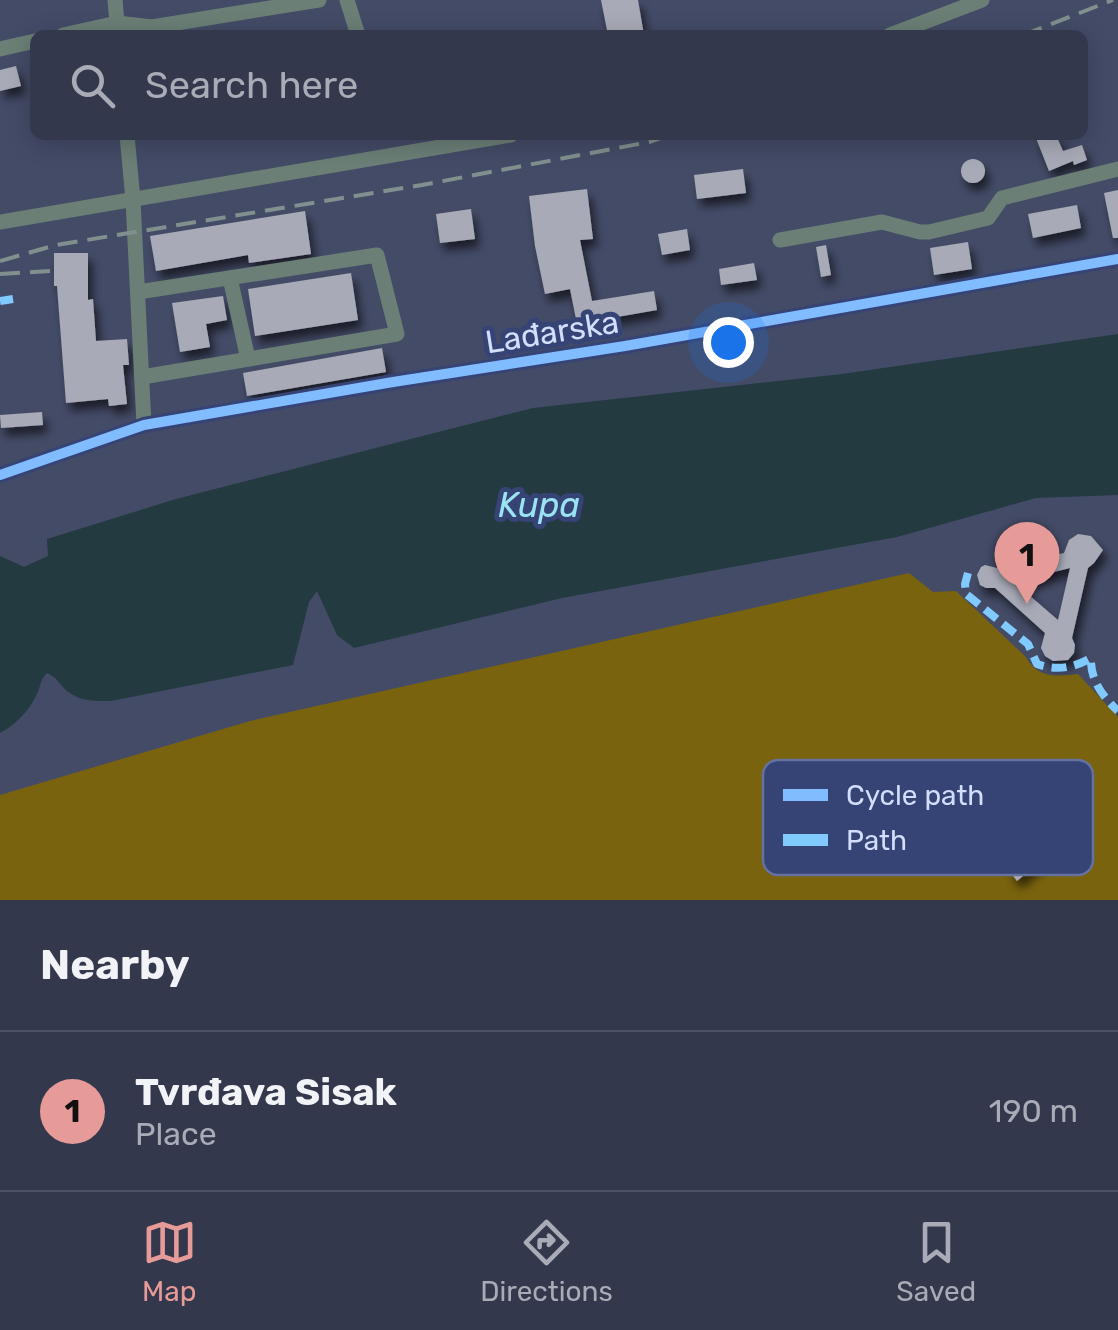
<!DOCTYPE html>
<html lang="en">
<head>
<meta charset="utf-8">
<style>
	:root { --surface:#33384d; --page:#3b3f54; --text:#f1f3f6; --muted:#a9acb6; --line:#4e5265; --accent:#e69b98 }
	body { margin:0; font-family:Rubik,sans-serif; background:var(--page); color:var(--text) }
	.you { position:absolute; left:728px; top:342px; width:35px; height:35px; margin:-25px; border:8px solid #fff; border-radius:50%; background:#1a73e8; box-shadow:0 0 0 15px #1a73e833 }
	.badge { display:grid; place-items:center; width:65px; height:65px; border-radius:50%; background:var(--accent); color:#111; font-size:32px; font-weight:700 }
	.pin { position:absolute; translate:-50% -82px; filter:drop-shadow(0 2px 5px #0008) }
	.pin::after { content:''; position:absolute; top:52px; width:35px; height:30px; background:inherit; clip-path:polygon(0 0,100% 0,50% 100%) }
	.list { margin:0; padding:0; list-style:none }
	h2 { display:flex; justify-content:space-between; align-items:center; height:130px; margin:0; padding:0 40px; font-size:42px }
	h2 small { font-size:32px; font-weight:400; color:var(--muted) }
	.list li { display:grid; grid-template-columns:65px 1fr auto; gap:30px; align-items:center; box-sizing:border-box; height:160px; padding:0 40px; border-top:2px solid var(--line) }
	.list b { display:block; font-size:38px; white-space:nowrap }
	.list p { margin:0; font-size:32px; white-space:nowrap; color:var(--muted) }
	.list em { font-size:32px; font-style:normal; color:var(--muted) }
	.icon { flex:none; width:55px; height:55px; fill:none; stroke:currentColor; stroke-width:2; stroke-linecap:round; stroke-linejoin:round }
	.map { position:relative; flex:none; width:1118px; height:900px; overflow:hidden }
	.search { position:absolute; background:var(--surface); box-shadow:0 5px 25px #0003; left:30px; right:30px; top:30px; height:110px; display:flex; align-items:center; gap:25px; box-sizing:border-box; padding:0 35px; border-radius:15px; color:var(--muted); font-size:38px }
	.sheet { height:290px; background:var(--surface) }
	nav { display:flex; justify-content:space-around; align-items:center; box-sizing:border-box; height:140px; border-top:2px solid var(--line); background:var(--surface); font-size:28px; color:var(--muted) }
	nav a { display:grid; justify-items:center; gap:5px }
	nav .on { color:var(--accent) }
	.map>svg:first-child { display:block }
	.green { fill:#79630e }
	.water { fill:#223a40 }
	.building { fill:#a8abb7; fill-rule:evenodd; filter:url(#shadow) }
	.lines { fill:none; stroke-linecap:round; stroke-linejoin:round }
	.minor { stroke:#6b7f77; stroke-width:15 }
	.rail { stroke:#828f8f; stroke-width:4; stroke-dasharray:20 10; stroke-linecap:butt }
	.quiet { stroke:#80caff; stroke-width:8; stroke-dasharray:15 8; stroke-linecap:butt }
	.cycleway-casing { stroke:#364375; stroke-width:16 }
	.cycleway { stroke:#80bcff; stroke-width:10 }
	.labels { text-anchor:middle; dominant-baseline:central; stroke-width:10; stroke-linejoin:round; paint-order:stroke }
	.street-label { font-size:32px; fill:#d3ddfc; stroke:#364375 }
	.water-label { font-size:35px; font-style:italic; fill:#9ae4f2; stroke:#364375 }
	.key { fill:#364375; stroke:#65719e; stroke-width:2.5 }
	.key-label { font-size:28px; fill:#d3ddfc }
</style>
</head>
<body>
<div class="map">
<svg width="1118" height="900" viewBox="0 0 1118 900">
	<defs>
		<filter id="shadow"><feDropShadow dx="4.5" dy="8" stdDeviation="5" flood-color="#0009"/></filter>
	</defs>
	<rect width="100%" height="100%" fill="#444b67"/>
	<path class="green" d="M909,573L933,592L956,591L1025,656C1039,679 1054,676 1078,674L1118,717V900H0V795L250,721Z"/>
	<path class="water" d="M1118,334V495L1036,498L897,537L562,598L354,648L337,635L317,591L309,602L293,665L111,701C95,701 81,702 67,691C59,684 58,678 47,673C39,681 41,687 36,696C29,711 14,726 0,733V556L24,567L48,556L47,539L176,499L533,408L842,374Z"/>
	<g class="building">
		<polygon points="601,0 638,0 644,35 608,35"/>
		<polygon points="16,66 21,86 0,91 0,70"/>
		<polygon points="1042,135 1056,135 1063,151 1082,145 1087,160 1074,165 1073,161 1049,171 1036,138"/>
		<circle cx="973" cy="171" r="12"/>
		<polygon points="743,169 746,193 697,199 694,175"/>
		<polygon points="587,189 593,239 580,240 592,301 654,291 657,310 577,324 570,289 545,294 535,246 529,196"/>
		<polygon points="1118,190 1118,238 1113,238 1104,193"/>
		<polygon points="1077,205 1081,228 1033,238 1028,214"/>
		<polygon points="471,209 475,239 440,243 436,214"/>
		<polygon points="305,211 311,254 249,263 248,255 156,271 150,236"/>
		<polygon points="687,229 690,250 662,255 658,234"/>
		<polygon points="968,242 972,269 934,275 930,248"/>
		<polygon points="826,245 831,275 821,277 816,247"/>
		<polygon points="54,253 88,253 88,300 93,299 96,341 127,339 129,365 123,365 127,404 109,406 108,399 66,403 57,286 54,286"/>
		<polygon points="754,263 757,280 721,285 719,269"/>
		<polygon points="351,273 358,320 255,336 248,289"/>
		<polygon points="223,296 227,320 206,324 210,347 180,352 172,303"/>
		<polygon points="382,348 386,372 247,396 243,373"/>
		<polygon points="42,412 43,425 1,428 0,415"/>
		<path d="M1078,534L1091,536L1103,550L1094,563L1088,568L1072,638L1075,645L1074,653L1068,660L1053,661L1045,656L1041,648L1045,633L995,588H986L980,585L977,575L981,567L985,565L997,568L1064,553L1069,540ZM1070,568L1058,620L1014,582Z"/>
		<polygon points="1032,849 1042,860 1017,881 1008,869"/>
	</g>
	<g class="lines">
		<g class="minor">
			<polyline points="115,0 118,35"/>
			<polyline points="347,0 358,35"/>
			<polyline points="63,35 117,23 152,27 319,0"/>
			<polyline points="890,35 982,0"/>
			<polyline points="0,49 35,41"/>
			<polyline points="127,135 133,200 144,425"/>
			<polyline points="0,222 511,135"/>
			<polyline points="780,240 882,222 920,232 929,232 988,218 1002,198 1118,169"/>
			<polyline points="230,278 248,359"/>
			<polyline points="138,292 377,255 397,334 142,377"/>
			<polyline points="0,475 144,425 393,382 625,346 1118,259"/>
		</g>
		<g class="rail">
			<polyline points="1023,35 1113,0"/>
			<polyline points="0,261 56,245 422,185 649,142 670,135"/>
			<polyline points="0,274 50,271"/>
		</g>
		<g class="quiet">
			<polyline points="0,301 13,299"/>
			<path d="M968,573L965,584L966,594L1028,644L1037,664C1057,671 1073,668 1091,658C1090,680 1103,697 1118,711"/>
		</g>
		<defs>
			<polyline id="cycleway" points="0,475 144,425 393,382 625,346 1118,259"/>
		</defs>
		<use href="#cycleway" class="cycleway-casing"/>
		<use href="#cycleway" class="cycleway"/>
	</g>
	<g class="labels">
		<g class="street-label">
			<text transform="translate(552 332) rotate(-9)">Lađarska</text>
		</g>
		<g class="water-label">
			<text x="539" y="505">Kupa</text>
		</g>
	</g>
	<rect x="763" y="760" width="330" height="115" rx="15" class="key"/>
	<rect x="783" y="789" width="45" height="12" fill="#80bcff"/>
	<rect x="783" y="834" width="45" height="12" fill="#80caff"/>
	<g class="key-label">
		<text x="846" y="805">Cycle path</text>
		<text x="846" y="850">Path</text>
	</g>
</svg>
<div class="you"></div>
<div class="pin badge" style="left:1027px;top:604px">1</div>
<div class="search"><svg class="icon" aria-label="search" viewBox="0 0 24 24"><circle cx="10" cy="10" r="6"/><path d="M15 15l6 6"/></svg>Search here</div>
</div>
<section class="sheet">
<h2>Nearby<small></small></h2>
<ul class="list">
<li><span class="badge">1</span><div><b>Tvrđava Sisak</b><p>Place</p></div><em>190 m</em></li>
</ul>
</section>
<nav>
<a class="on"><svg class="icon" aria-label="map" viewBox="0 0 24 24"><path d="M3 6l6-2 6 2 6-2v14l-6 2-6-2-6 2zM9 4v14M15 6v14"/></svg>Map</a>
<a><svg class="icon" aria-label="directions" viewBox="0 0 24 24"><path d="M12 3l9 9-9 9-9-9zM9 14v-3h6M13 9l2 2-2 2"/></svg>Directions</a>
<a><svg class="icon" aria-label="saved" viewBox="0 0 24 24"><path d="M7 4h10v16l-5-4-5 4z"/></svg>Saved</a>
</nav>
</body>
</html>
